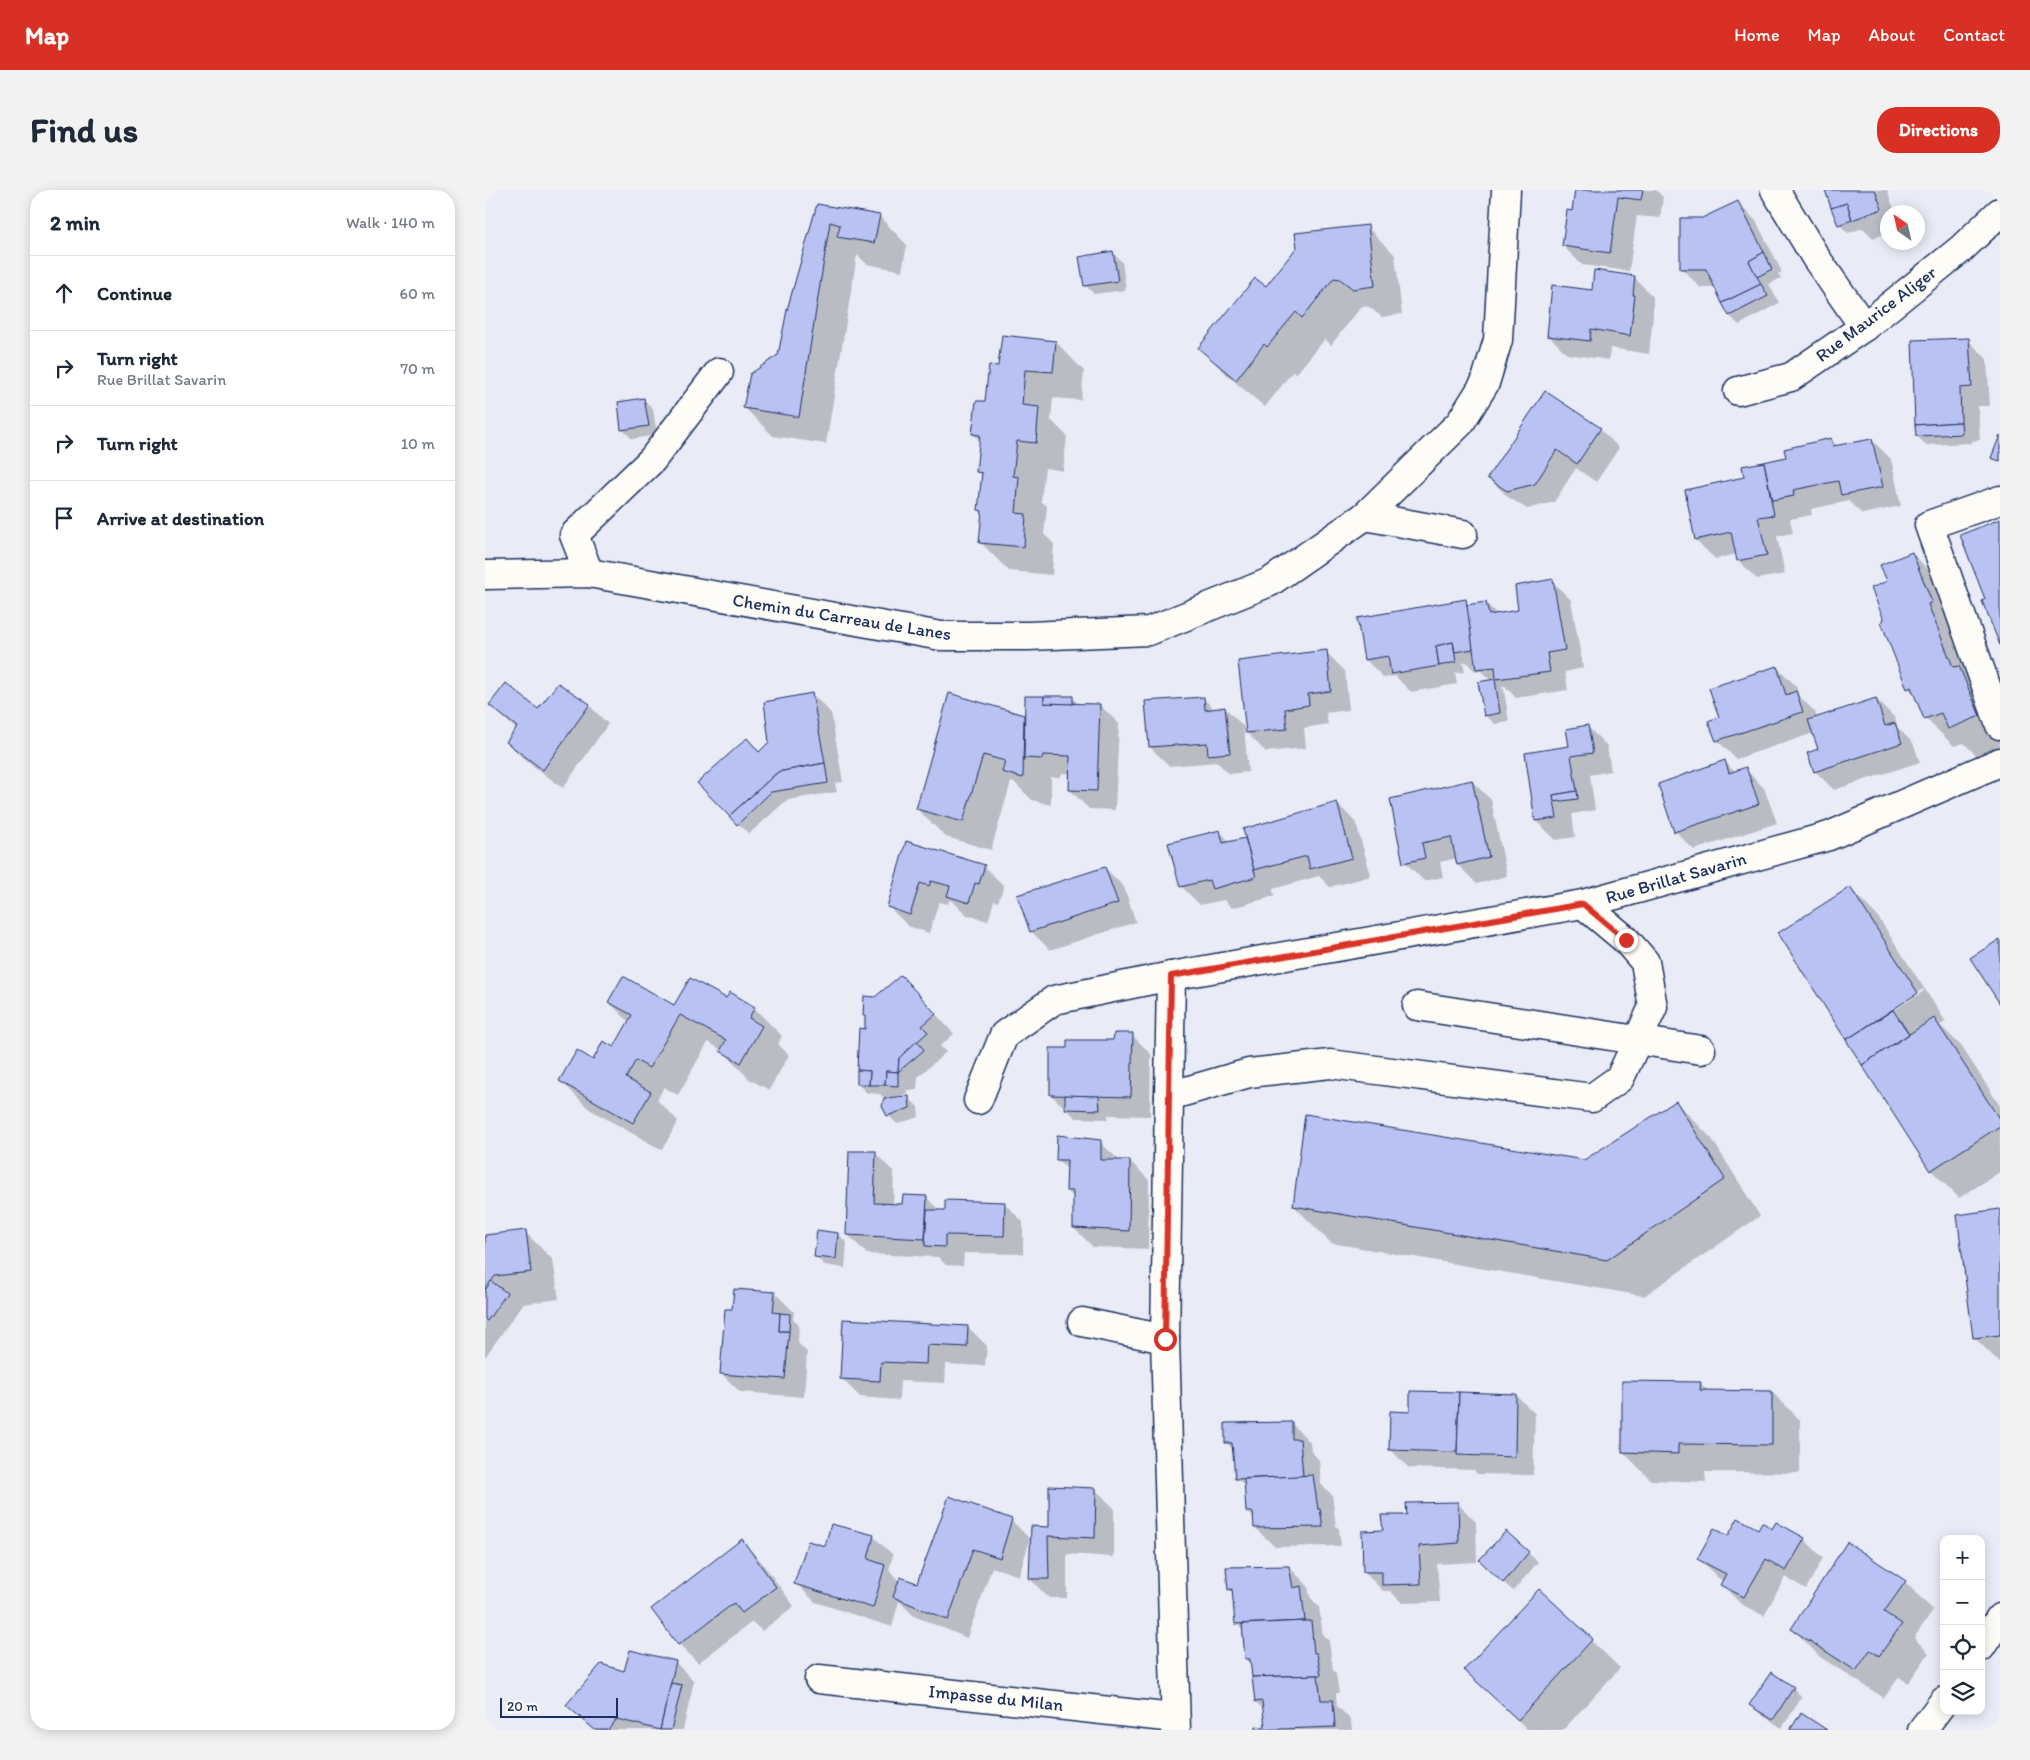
<!DOCTYPE html>
<html lang="en">
<head>
<meta charset="utf-8">
<style>
	:root { --surface:#fff; --page:#f2f2f3; --text:#1f2937; --muted:#747a83; --line:#e0e1e3; --accent:#d93025 }
	body { margin:0; font-family:Itim,sans-serif; background:var(--page); color:var(--text) }
	.controls { position:absolute; right:15px; bottom:15px; display:grid; overflow:hidden; border-radius:10px; box-shadow:0 2px 12px #0003 }
	.controls button { width:45px; height:45px; display:grid; place-items:center; padding:0; border:0; border-bottom:1px solid var(--line); background:var(--surface); color:var(--text); font:25px sans-serif }
	.compass { position:absolute; left:1395px; top:15px; width:45px; height:45px; border-radius:50%; background:var(--surface); box-shadow:0 2px 12px #0003; rotate:326deg }
	.scale { position:absolute; left:15px; bottom:12px; width:118px; box-sizing:border-box; padding-left:5px; border:2px solid #1b2f5e; border-top:0; font-size:14px; line-height:18px; white-space:nowrap; color:#1b2f5e; -webkit-text-stroke:4px #fdfcf7; paint-order:stroke }
	.stop { position:absolute; width:15px; height:15px; margin:-11px; border:4px solid #d93025; border-radius:50%; background:#fff }
	.stop.end { background:#d93025; border-color:#fff; box-shadow:0 1px 5px #0008 }
	.list { margin:0; padding:0; list-style:none }
	h2 { display:flex; justify-content:space-between; align-items:center; height:65px; margin:0; padding:0 20px; font-size:21px }
	h2 small { font-size:16px; font-weight:400; color:var(--muted) }
	.list li { display:grid; grid-template-columns:32px 1fr auto; gap:15px; align-items:center; box-sizing:border-box; height:75px; padding:0 20px; border-top:1px solid var(--line) }
	.list b { display:block; font-size:19px; white-space:nowrap }
	.list p { margin:0; font-size:16px; white-space:nowrap; color:var(--muted) }
	.list em { font-size:16px; font-style:normal; color:var(--muted) }
	.icon { flex:none; width:28px; height:28px; fill:none; stroke:currentColor; stroke-width:2; stroke-linecap:round; stroke-linejoin:round }
	.map { position:relative; flex:none; width:1515px; height:1540px; overflow:hidden; border-radius:20px }
	header { display:flex; align-items:center; gap:30px; box-sizing:border-box; height:70px; padding:0 25px; background:var(--accent); color:#fff }
	header strong { font-size:24px }
	nav { display:flex; gap:28px; margin-inline-start:auto; font-size:18px }
	.intro { display:flex; align-items:center; justify-content:space-between; box-sizing:border-box; height:120px; padding:0 30px }
	h1 { margin:0; font-size:35px }
	.button { padding:12px 22px; border-radius:20px; background:var(--accent); color:#fff; font-size:18px; font-weight:700 }
	main { display:flex; gap:30px; padding:0 30px }
	aside { flex:1; background:var(--surface); border-radius:20px; box-shadow:0 2px 12px #0003 }
	.map>svg:first-child { display:block }
	.shadow { fill:#0003; fill-rule:evenodd }
	.building { fill:#bac2f3; stroke:#1b2f5e }
	.lines { fill:none; stroke-linecap:round; stroke-linejoin:round }
	.minor-casing { stroke:#1b2f5e; stroke-width:31 }
	.minor { stroke:#fdfcf7; stroke-width:28 }
	.route { stroke:#d93025; stroke-width:6 }
	.labels { text-anchor:middle; dominant-baseline:central; stroke-width:4; stroke-linejoin:round; paint-order:stroke }
	.street-label { font-size:18px; fill:#1b2f5e; stroke:#fdfcf7 }
</style>
</head>
<body>
<header>
<strong>Map</strong>
<nav><a>Home</a><a>Map</a><a>About</a><a>Contact</a></nav>
</header>
<div class="intro"><h1>Find us</h1><a class="button">Directions</a></div>
<main>
<aside>
<h2>2 min<small>Walk · 140 m</small></h2>
<ul class="list">
<li><svg class="icon" aria-label="ahead" viewBox="0 0 24 24"><path d="M12 20V5M6 11l6-6 6 6"/></svg><div><b>Continue</b></div><em>60 m</em></li>
<li><svg class="icon" aria-label="right" viewBox="0 0 24 24"><path d="M7 20v-9h11M14 6l5 5-5 5"/></svg><div><b>Turn right</b><p>Rue Brillat Savarin</p></div><em>70 m</em></li>
<li><svg class="icon" aria-label="right" viewBox="0 0 24 24"><path d="M7 20v-9h11M14 6l5 5-5 5"/></svg><div><b>Turn right</b></div><em>10 m</em></li>
<li><svg class="icon" aria-label="arrive" viewBox="0 0 24 24"><path d="M6 21V4h12l-3 4 3 4H6"/></svg><div><b>Arrive at destination</b></div></li>
</ul>
</aside>
<div class="map">
<svg width="1515" height="1540" viewBox="0 0 1515 1540">
	<rect width="100%" height="100%" fill="#e9ebf6"/>
	<filter id="ink" filterUnits="userSpaceOnUse"><feTurbulence type="fractalNoise" baseFrequency=".02" numOctaves="2"/><feDisplacementMap in="SourceGraphic" scale="10" xChannelSelector="R" yChannelSelector="G"/><feConvolveMatrix kernelMatrix="1 2 1 2 8 2 1 2 1" color-interpolation-filters="sRGB"/></filter>
	<g filter="url(#ink)">
		<g class="shadow">
			<polygon points="1091,0 1171,0 1178,7 1175,28 1152,26 1144,81 1097,75 1078,56 1088,22"/>
			<polygon points="1341,0 1402,0 1410,22 1402,22 1402,43 1388,48 1378,38 1363,43 1354,34"/>
			<polygon points="1252,12 1271,31 1297,82 1293,84 1296,88 1284,94 1294,113 1254,135 1245,126 1232,98 1216,98 1197,79 1217,30"/>
			<polygon points="333,16 394,26 422,55 417,81 382,74 372,65 341,254 288,246 259,217 294,165"/>
			<polygon points="882,37 910,65 917,124 897,127 884,117 877,116 846,155 840,149 811,184 808,181 780,217 743,186 715,158"/>
			<polygon points="628,63 637,72 641,100 609,104 600,95"/>
			<polygon points="1149,87 1168,107 1168,125 1164,164 1125,158 1124,170 1082,164 1063,145 1108,102"/>
			<polygon points="1483,150 1502,169 1505,216 1493,216 1495,250 1486,251 1486,253 1441,255 1432,246"/>
			<polygon points="571,152 599,181 596,210 568,208 566,230 582,246 578,281 560,278 556,311 562,316 559,344 569,354 567,385 524,381 495,352 498,324 494,319 498,287 493,281 496,252 488,244 515,177"/>
			<polygon points="159,210 168,219 172,245 147,249 137,239"/>
			<polygon points="1115,239 1134,258 1111,292 1091,278 1069,312 1042,319 1023,307 1004,288"/>
			<polygon points="1346,249 1353,257 1387,250 1406,269 1416,316 1377,324 1364,311 1326,319 1327,325 1305,329 1308,343 1292,346 1300,384 1272,389 1253,370 1252,364 1230,369 1211,350 1261,288 1258,277 1303,268"/>
			<polygon points="1427,363 1455,392 1515,538 1515,557 1492,566 1479,553 1469,556 1440,528 1431,506 1423,498 1397,432 1400,431 1403,392"/>
			<polygon points="1067,391 1086,410 1098,478 1080,482 1083,500 1031,508 1020,496 1016,497 1019,500 1024,532 1010,534 1000,525 1006,491 995,480 990,481 981,472 978,473 980,482 970,483 972,494 926,502 910,486 899,488 880,469 980,411 985,416 1001,413 1013,425 1035,421"/>
			<polygon points="841,462 860,481 864,520 841,523 843,534 819,538 821,558 781,562 762,543"/>
			<polygon points="1292,477 1311,496 1314,506 1330,522 1332,528 1391,509 1410,528 1413,538 1428,553 1435,572 1349,600 1330,581 1335,560 1329,543 1251,569 1232,550 1236,528"/>
			<polygon points="327,504 346,523 358,592 350,593 352,602 302,610 264,644 245,626 274,563"/>
			<polygon points="587,508 595,515 615,515 634,534 630,620 604,619 585,600 586,584 577,583 576,587 566,587 566,615 547,610 530,593 526,592 506,660 461,647 432,619 539,526 541,528"/>
			<polygon points="718,508 730,520 740,518 759,537 763,582 744,584 732,572 684,576 665,557"/>
			<polygon points="5,515 53,521 104,515 123,534 78,598 41,571 22,552 32,540"/>
			<polygon points="1103,537 1122,556 1126,581 1105,585 1110,620 1087,624 1090,647 1071,650 1051,631 1085,557"/>
			<polygon points="1240,572 1250,582 1260,579 1279,598 1292,633 1209,660 1190,641"/>
			<polygon points="987,591 1006,610 1022,686 992,694 973,675 972,668 955,672 958,687 939,691 920,672"/>
			<polygon points="852,613 871,633 886,686 845,697 834,686 788,699 789,706 747,718 739,710 715,715 696,696 734,641 745,652 761,648"/>
			<polygon points="422,653 500,677 519,696 513,712 509,711 503,731 482,725 465,709 463,714 454,712 444,743 423,736 404,717"/>
			<polygon points="620,678 639,697 651,732 565,760 546,741"/>
			<path d="M1365,698L1393,727L1461,832L1455,835L1477,857L1515,916V982L1474,1008L1446,980L1294,744ZM1438,799L1439,801L1367,847V844Z"/>
			<polygon points="416,786 469,844 455,856 461,862 433,887 432,900 422,900 422,904 419,904 419,908 424,908 433,917 434,927 412,934 403,925 400,909 395,904 382,903 373,894 381,840 381,828 379,825 390,808"/>
			<polygon points="242,810 269,818 297,846 293,854 304,865 284,900 264,889 237,860 223,852 193,905 179,897 172,910 193,931 177,960 104,919 76,891 129,858 144,832 124,812 190,816"/>
			<polygon points="647,845 666,864 665,926 623,925 623,929 591,928 566,905 583,859 630,851"/>
			<polygon points="1191,912 1227,949 1275,1026 1159,1106 846,1053 809,1016 1100,971"/>
			<polygon points="615,952 635,971 645,971 664,990 663,1059 608,1057 589,1038 590,1008 582,1001 583,980 573,970"/>
			<polygon points="390,963 409,982 408,1015 419,1015 441,1007 455,1021 519,1013 538,1032 538,1064 479,1063 478,1076 461,1075 453,1067 382,1064 363,1045"/>
			<polygon points="1515,1021 1515,1173 1490,1148"/>
			<polygon points="40,1042 68,1070 74,1109 38,1114 0,1167 0,1047"/>
			<polygon points="353,1044 362,1053 360,1078 339,1075 330,1066"/>
			<polygon points="290,1103 309,1122 308,1129 314,1134 313,1153 322,1162 319,1207 255,1202 236,1183 248,1121"/>
			<polygon points="359,1130 483,1137 502,1156 500,1176 461,1174 460,1193 415,1191 414,1210 375,1207 356,1188"/>
			<polygon points="1215,1193 1224,1202 1287,1202 1315,1230 1315,1283 1220,1282 1221,1292 1166,1290 1138,1262"/>
			<polygon points="926,1202 1031,1205 1050,1224 1048,1285 992,1284 989,1280 924,1278 905,1259 926,1223"/>
			<polygon points="806,1233 825,1252 826,1261 834,1270 836,1294 847,1305 851,1336 854,1339 856,1356 790,1357 770,1338 770,1329 763,1322 761,1297 751,1288 749,1260 741,1252"/>
			<polygon points="610,1299 629,1318 629,1367 582,1364 582,1408 564,1408 545,1389 565,1338"/>
			<polygon points="972,1313 991,1332 992,1372 952,1374 955,1412 917,1413 905,1401 898,1401 879,1382 899,1341 923,1327"/>
			<polygon points="526,1330 545,1349 534,1386 507,1377 482,1448 429,1426 414,1411 407,1437 330,1412 311,1393 341,1357 388,1346 408,1365 404,1380 415,1392 433,1395"/>
			<polygon points="1274,1341 1288,1341 1319,1349 1338,1368 1321,1399 1300,1387 1279,1426 1256,1414 1237,1395 1239,1391 1233,1388 1214,1369 1243,1347"/>
			<polygon points="1021,1343 1053,1372 1028,1401 1005,1380"/>
			<polygon points="256,1351 275,1370 309,1416 277,1441 267,1432 213,1473 194,1454"/>
			<polygon points="804,1377 823,1396 825,1407 834,1417 838,1445 844,1451 848,1480 851,1484 854,1503 851,1503 852,1516 866,1530 867,1540 773,1540 773,1538 781,1538 779,1520 771,1512 767,1475 761,1469 759,1441 751,1433 749,1404 744,1399"/>
			<polygon points="1420,1392 1448,1420 1429,1448 1444,1463 1423,1493 1414,1487 1399,1508 1335,1467 1307,1438"/>
			<polygon points="1054,1401 1135,1478 1078,1540 1043,1540 980,1480"/>
			<polygon points="190,1472 209,1491 198,1540 109,1540 83,1515 140,1482"/>
			<polygon points="1308,1498 1317,1507 1297,1538 1275,1524 1266,1515"/>
		</g>
		<g class="building">
			<polygon points="1090,0 1158,0 1156,10 1133,7 1125,63 1077,56 1082,20 1087,21"/>
			<polygon points="1340,0 1390,0 1397,19 1367,30 1362,13 1346,18"/>
			<polygon points="1253,11 1279,62 1264,71 1276,94 1237,113 1221,79 1195,79 1195,28 1217,28"/>
			<polygon points="1362,13 1367,30 1353,35 1346,18"/>
			<polygon points="332,14 395,25 389,53 352,47 355,35 345,32 314,227 258,218 265,184 293,165 302,120"/>
			<polygon points="883,35 890,96 868,99 855,89 849,88 817,128 811,122 782,157 779,154 751,190 713,158 770,88 781,96 812,57 810,43"/>
			<polygon points="628,61 633,91 599,96 594,67"/>
			<polygon points="1279,62 1287,79 1272,87 1264,71"/>
			<polygon points="1109,80 1150,86 1148,105 1150,105 1145,146 1106,139 1105,151 1062,146 1067,95 1107,100"/>
			<polygon points="1276,94 1283,106 1244,126 1237,113"/>
			<polygon points="517,145 571,151 568,182 540,180 537,215 554,217 551,253 532,251 528,286 534,287 531,323 541,324 539,357 494,353 497,321 493,320 497,283 491,282 495,245 487,244 491,211 500,211 504,175 513,176"/>
			<polygon points="1484,148 1487,197 1475,198 1476,232 1430,235 1427,150"/>
			<polygon points="1060,201 1116,238 1092,274 1072,260 1050,294 1022,301 1002,288"/>
			<polygon points="159,208 164,236 136,240 133,212"/>
			<polygon points="1476,232 1477,244 1431,246 1430,235"/>
			<polygon points="1515,245 1515,271 1506,268"/>
			<polygon points="1346,248 1348,256 1387,249 1398,297 1356,305 1353,291 1308,300 1309,306 1287,310 1279,272 1301,267 1299,259"/>
			<polygon points="1279,272 1289,325 1273,327 1282,365 1252,371 1246,342 1210,350 1200,300 1259,287 1257,276"/>
			<polygon points="1515,329 1515,455 1497,411 1500,409 1475,345"/>
			<polygon points="1427,362 1447,412 1443,414 1468,477 1474,476 1495,526 1463,539 1456,523 1439,529 1426,497 1422,499 1396,432 1399,430 1386,398 1402,391 1395,375"/>
			<polygon points="1068,389 1080,460 1062,463 1065,482 1011,489 1010,477 991,479 981,415 1001,412 1004,425 1033,420 1030,396"/>
			<polygon points="981,409 988,459 970,462 968,452 951,456 954,476 906,484 903,466 879,470 872,428"/>
			<polygon points="968,452 971,472 954,476 951,456"/>
			<polygon points="842,460 846,501 823,504 824,515 800,519 802,539 761,543 753,471"/>
			<polygon points="1292,476 1301,505 1311,501 1318,522 1231,551 1223,531 1234,527 1224,498"/>
			<polygon points="1010,489 1015,523 999,526 993,492"/>
			<polygon points="21,493 53,519 73,493 105,514 58,580 21,552 32,537 4,515"/>
			<polygon points="327,503 340,573 293,582 244,626 212,593 262,548 274,562 284,552 279,512"/>
			<polygon points="464,503 539,525 538,588 517,582 520,571 498,565 478,632 431,619"/>
			<polygon points="540,506 559,506 559,513 615,514 612,601 584,600 585,566 558,565 557,569 539,568"/>
			<polygon points="559,506 588,506 588,514 559,513"/>
			<polygon points="719,507 720,520 740,517 745,563 723,565 722,553 664,557 660,511"/>
			<polygon points="1391,508 1400,536 1410,533 1417,553 1329,582 1322,563 1333,559 1323,530"/>
			<polygon points="1103,535 1108,563 1086,566 1092,601 1068,605 1072,628 1050,631 1040,563 1084,556 1081,539"/>
			<polygon points="1240,570 1244,583 1261,577 1274,614 1189,642 1173,594"/>
			<polygon points="340,573 343,593 286,602 252,635 244,626 293,582"/>
			<polygon points="987,590 1004,667 972,675 966,647 937,653 940,668 918,673 905,609"/>
			<polygon points="1092,601 1093,609 1069,612 1068,605"/>
			<polygon points="852,612 867,668 825,679 822,666 769,680 758,639"/>
			<polygon points="735,640 738,653 760,648 771,687 727,699 724,690 695,697 683,653"/>
			<polygon points="421,651 500,675 494,694 490,693 484,713 462,706 465,696 446,691 444,696 435,693 425,725 402,717"/>
			<polygon points="620,677 633,713 545,742 532,705"/>
			<polygon points="1365,697 1433,803 1361,850 1293,743"/>
			<polygon points="1515,749 1515,814 1485,768"/>
			<polygon points="416,785 451,824 437,836 443,842 414,868 413,882 401,881 400,895 384,895 385,881 372,880 374,838 380,839 380,825 378,826 379,806 390,807"/>
			<polygon points="138,786 189,815 205,788 241,808 245,802 270,817 264,828 277,836 256,873 235,861 241,850 195,825 164,878 151,870 141,888 166,902 148,933 74,891 92,860 108,870 118,851 129,857 147,825 123,812"/>
			<polygon points="1408,820 1424,844 1377,875 1361,850"/>
			<polygon points="1449,828 1515,930 1515,936 1445,981 1377,875"/>
			<polygon points="629,843 648,843 646,907 565,905 565,858 582,858 582,850 628,850"/>
			<polygon points="432,851 439,860 413,882 414,868"/>
			<polygon points="372,880 385,881 384,895 372,894"/>
			<polygon points="401,881 413,882 413,896 400,895"/>
			<polygon points="580,905 614,906 615,920 580,919"/>
			<polygon points="424,906 425,918 402,926 397,916 399,908"/>
			<polygon points="1191,911 1240,989 1122,1070 808,1016 820,924 1099,970"/>
			<polygon points="572,945 616,950 616,970 645,970 644,1041 588,1038 588,1001 581,1001 582,970 571,970"/>
			<polygon points="364,961 391,961 389,1013 417,1014 418,1005 442,1006 440,1049 361,1045"/>
			<polygon points="460,1010 520,1012 519,1046 460,1045 460,1057 440,1056 442,1020 460,1020"/>
			<polygon points="1515,1019 1515,1145 1488,1148 1472,1025"/>
			<polygon points="41,1040 46,1082 10,1086 0,1100 0,1045"/>
			<polygon points="332,1040 353,1043 351,1069 329,1067"/>
			<polygon points="6,1091 22,1103 2,1131 0,1130 0,1100"/>
			<polygon points="249,1099 290,1102 288,1122 295,1123 294,1141 304,1141 300,1189 235,1184 240,1119 247,1119"/>
			<polygon points="295,1123 305,1124 304,1141 294,1141"/>
			<polygon points="358,1129 483,1136 482,1157 442,1155 441,1174 396,1172 395,1191 355,1189"/>
			<polygon points="1137,1191 1216,1192 1215,1200 1287,1201 1287,1255 1193,1254 1193,1264 1137,1262"/>
			<polygon points="925,1201 974,1202 972,1262 904,1260 905,1221 925,1222"/>
			<polygon points="974,1202 1031,1204 1030,1267 972,1265"/>
			<polygon points="807,1232 807,1249 815,1249 818,1286 750,1289 747,1253 740,1253 740,1233"/>
			<polygon points="828,1285 833,1319 835,1319 838,1337 769,1338 768,1322 761,1322 759,1289"/>
			<polygon points="564,1296 611,1298 610,1348 563,1346 564,1389 544,1389 546,1336 564,1337"/>
			<polygon points="464,1306 527,1329 515,1368 488,1359 463,1430 408,1407 415,1387 432,1393"/>
			<polygon points="973,1312 974,1353 934,1356 936,1394 897,1395 897,1382 878,1382 877,1341 898,1340 896,1325 922,1325 921,1313"/>
			<polygon points="1253,1328 1273,1339 1277,1332 1287,1339 1291,1332 1320,1348 1301,1381 1281,1369 1259,1407 1235,1395 1241,1384 1212,1369 1229,1338 1243,1346"/>
			<polygon points="346,1334 389,1345 383,1369 400,1375 388,1418 309,1394 323,1351 340,1356"/>
			<polygon points="1021,1341 1044,1362 1018,1393 994,1370"/>
			<polygon points="257,1349 291,1397 257,1423 249,1413 193,1455 166,1419"/>
			<polygon points="1362,1352 1421,1391 1399,1422 1417,1434 1394,1466 1385,1460 1371,1481 1306,1439"/>
			<polygon points="804,1376 808,1398 816,1396 820,1431 750,1434 747,1399 743,1400 741,1377"/>
			<polygon points="1054,1399 1108,1449 1033,1530 979,1480"/>
			<polygon points="820,1431 826,1431 829,1463 832,1463 836,1485 767,1487 765,1469 760,1469 757,1434"/>
			<polygon points="145,1460 191,1471 175,1540 132,1529 123,1540 110,1540 81,1515 116,1474 139,1481"/>
			<polygon points="1286,1482 1309,1497 1288,1530 1264,1515"/>
			<polygon points="833,1485 836,1510 848,1510 850,1537 771,1540 771,1536 780,1537 777,1511 770,1512 767,1487"/>
			<polygon points="186,1493 197,1495 186,1540 175,1540"/>
			<polygon points="1316,1523 1342,1540 1305,1540"/>
		</g>
		<g class="lines">
			<defs>
				<g id="minor">
					<polyline points="1290,0 1331,68 1379,137"/>
					<polyline points="1253,201 1306,187 1379,137 1476,59 1515,22"/>
					<polyline points="1515,310 1444,335 1515,535"/>
					<polyline points="880,326 978,344"/>
					<polyline points="104,383 89,345 167,270 234,182"/>
					<polyline points="0,385 104,383 456,446 543,446 664,441 785,392 880,326 975,233 1000,193 1013,150 1021,0"/>
					<polyline points="932,816 1216,860"/>
					<polyline points="684,906 764,883 845,874 1107,908 1135,888 1168,817 1160,772 1141,750 1098,714"/>
					<polyline points="493,910 519,845 569,810 686,786 1098,714 1344,646 1515,572"/>
					<polyline points="597,1132 680,1149 691,1540"/>
					<polyline points="680,1149 686,786"/>
					<polyline points="1496,1457 1515,1428"/>
					<polyline points="334,1489 689,1528"/>
					<polyline points="1437,1540 1459,1511"/>
				</g>
			</defs>
			<use href="#minor" class="minor-casing"/>
			<use href="#minor" class="minor"/>
		</g>
	</g>
	<g class="lines" filter="url(#ink)">
		<polyline class="route" points="680,1149 686,786 1098,714 1141,750"/>
	</g>
	<g class="labels">
		<g class="street-label">
			<text transform="translate(1391 124) rotate(-37)">Rue Maurice Aliger</text>
			<text transform="translate(357 427) rotate(9)">Chemin du Carreau de Lanes</text>
			<text transform="translate(1191 688) rotate(-16)">Rue Brillat Savarin</text>
			<text transform="translate(511 1508) rotate(6)">Impasse du Milan</text>
		</g>
	</g>
</svg>
<div class="controls">
<button>+</button>
<button>−</button>
<button><svg class="icon" aria-label="locate" viewBox="0 0 24 24"><circle cx="12" cy="12" r="6"/><path d="M12 2v4M12 18v4M2 12h4M18 12h4"/></svg></button>
<button><svg class="icon" aria-label="layers" viewBox="0 0 24 24"><path d="M12 4l9 5-9 5-9-5zM3 14l9 5 9-5"/></svg></button>
</div>
<svg class="compass" viewBox="-18 -18 36 36"><path d="M0-13l5 13h-10z" fill="#e53935"/><path d="M0 13l5-13h-10z" fill="#747a83"/></svg>
<div class="scale">20 m</div>
<div class="stop" style="left:680px;top:1149px"></div>
<div class="stop end" style="left:1141px;top:750px"></div>
</div>
</main>
</body>
</html>
